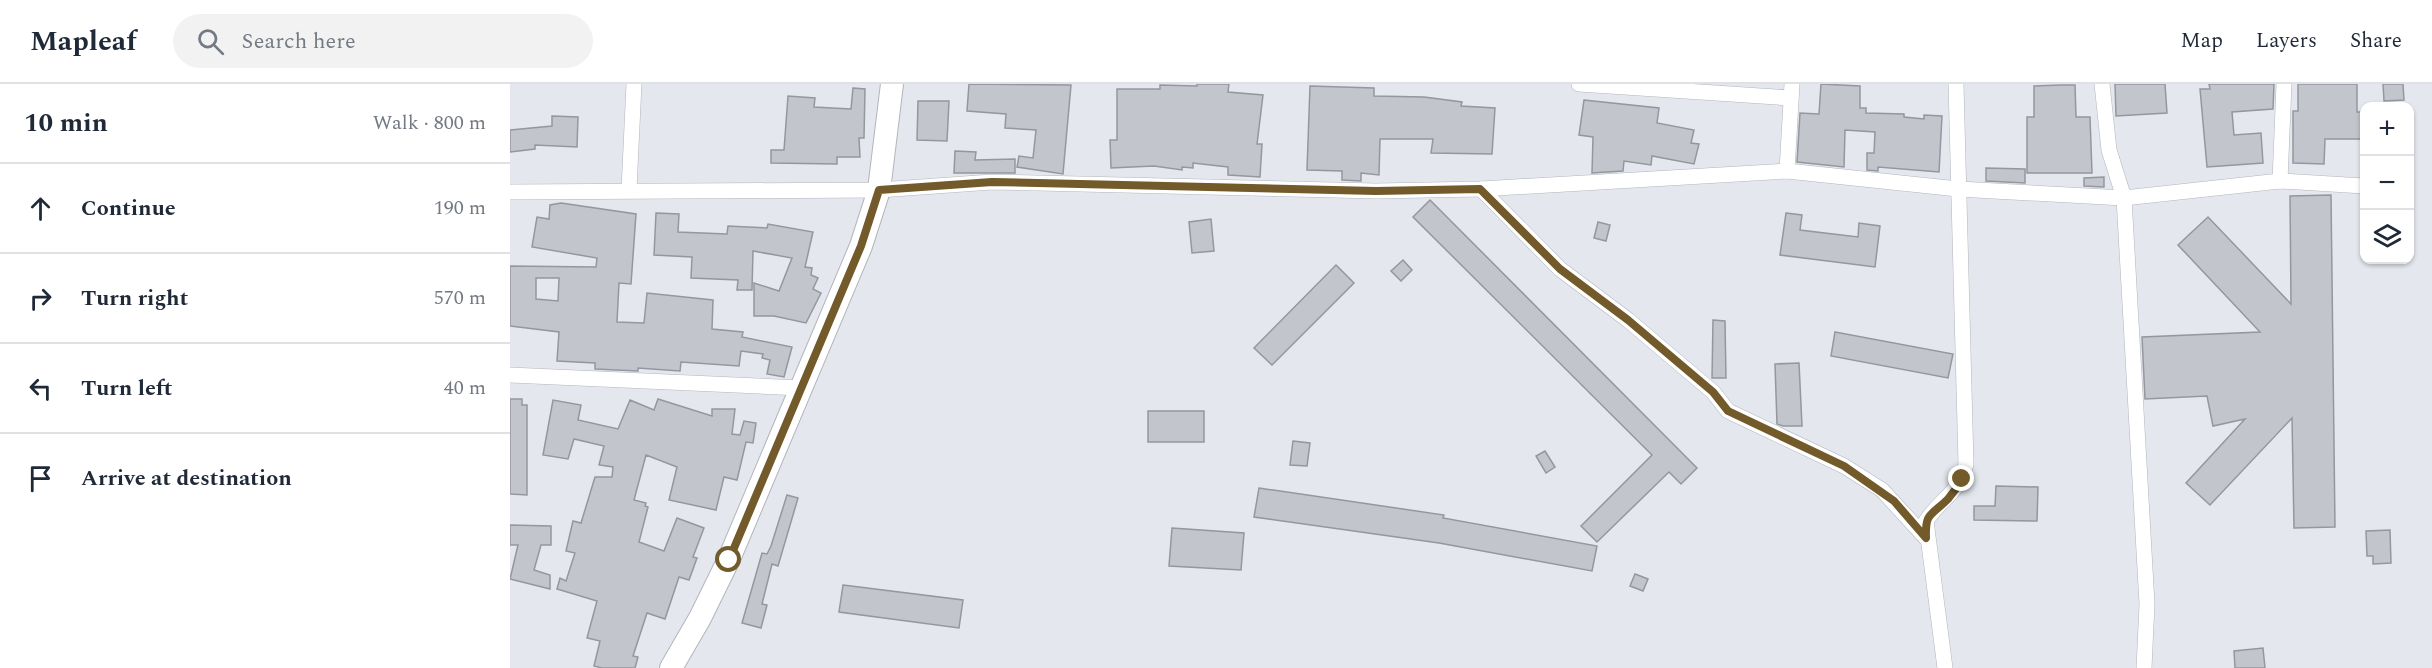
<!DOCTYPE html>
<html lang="en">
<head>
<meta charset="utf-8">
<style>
	:root { --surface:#fff; --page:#f2f2f3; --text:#1f2937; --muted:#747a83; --line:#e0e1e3 }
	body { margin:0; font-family:Spectral,serif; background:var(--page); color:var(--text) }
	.controls { position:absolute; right:18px; top:18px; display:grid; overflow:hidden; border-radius:12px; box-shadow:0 2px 4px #0004 }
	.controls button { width:54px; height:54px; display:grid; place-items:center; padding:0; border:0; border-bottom:2px solid var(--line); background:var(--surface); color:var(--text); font:30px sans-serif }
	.stop { position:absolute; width:18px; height:18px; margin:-14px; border:4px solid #725a2a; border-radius:50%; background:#fff }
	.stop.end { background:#725a2a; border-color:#fff; box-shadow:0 2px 6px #0008 }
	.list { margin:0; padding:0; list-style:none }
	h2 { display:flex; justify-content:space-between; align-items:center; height:78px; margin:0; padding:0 24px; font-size:26px }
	h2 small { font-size:20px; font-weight:400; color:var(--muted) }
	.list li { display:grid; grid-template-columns:39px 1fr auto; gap:18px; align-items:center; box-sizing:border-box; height:90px; padding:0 24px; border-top:2px solid var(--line) }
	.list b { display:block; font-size:22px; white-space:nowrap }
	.list em { font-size:20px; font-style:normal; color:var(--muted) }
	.icon { flex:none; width:33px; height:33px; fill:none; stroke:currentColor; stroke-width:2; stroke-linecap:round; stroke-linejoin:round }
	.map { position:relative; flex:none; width:1922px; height:584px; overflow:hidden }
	header { display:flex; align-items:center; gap:36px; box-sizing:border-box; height:84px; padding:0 30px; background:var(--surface); border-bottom:2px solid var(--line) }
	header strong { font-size:28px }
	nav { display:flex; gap:33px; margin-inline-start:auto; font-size:21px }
	.search { width:420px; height:54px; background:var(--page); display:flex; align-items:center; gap:15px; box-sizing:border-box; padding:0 21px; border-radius:33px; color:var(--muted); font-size:22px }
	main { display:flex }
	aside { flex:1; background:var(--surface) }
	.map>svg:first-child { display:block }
	.building { fill:#c2c5cb; stroke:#94979d; stroke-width:1.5; fill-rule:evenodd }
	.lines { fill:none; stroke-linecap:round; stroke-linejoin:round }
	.minor-casing { stroke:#b2b5bb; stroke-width:16 }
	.secondary-casing { stroke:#b2b5bb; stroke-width:24 }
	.minor { stroke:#fff; stroke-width:15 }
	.secondary { stroke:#fff; stroke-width:22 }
	.route { stroke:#725a2a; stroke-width:8 }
</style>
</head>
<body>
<header>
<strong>Mapleaf</strong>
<div class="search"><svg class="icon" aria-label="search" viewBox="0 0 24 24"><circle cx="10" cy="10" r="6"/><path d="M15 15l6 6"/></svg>Search here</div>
<nav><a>Map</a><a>Layers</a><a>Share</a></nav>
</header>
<main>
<aside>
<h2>10 min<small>Walk · 800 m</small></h2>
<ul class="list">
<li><svg class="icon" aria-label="ahead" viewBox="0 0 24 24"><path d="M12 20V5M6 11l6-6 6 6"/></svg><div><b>Continue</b></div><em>190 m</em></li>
<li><svg class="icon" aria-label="right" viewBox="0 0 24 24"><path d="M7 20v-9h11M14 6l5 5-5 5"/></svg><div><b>Turn right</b></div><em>570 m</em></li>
<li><svg class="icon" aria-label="left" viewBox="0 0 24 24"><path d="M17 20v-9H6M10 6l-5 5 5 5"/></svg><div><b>Turn left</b></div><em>40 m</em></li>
<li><svg class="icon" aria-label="arrive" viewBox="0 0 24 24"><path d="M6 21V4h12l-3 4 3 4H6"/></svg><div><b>Arrive at destination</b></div></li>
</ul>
</aside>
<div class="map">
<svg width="1922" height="584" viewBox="0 0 1922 584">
	<rect width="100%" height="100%" fill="#e4e8ee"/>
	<g class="building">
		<polygon points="459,0 561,1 553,90 507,83 509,72 523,74 526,46 495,44 496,30 457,27"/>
		<polygon points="687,0 719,0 718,8 753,11 747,60 752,60 750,93 718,91 718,83 683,79 683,84 672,83 672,86 644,82 601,84 600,56 607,56 607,5 650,5 650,1 687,2"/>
		<polygon points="1311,0 1350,2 1350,24 1356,24 1356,29 1394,30 1394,33 1414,35 1414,31 1432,32 1429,88 1368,83 1368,87 1357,86 1357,69 1364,69 1365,48 1335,46 1334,83 1287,78 1290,29 1309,30"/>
		<polygon points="1605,0 1655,0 1657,29 1606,32"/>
		<polygon points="1699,0 1764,0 1763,25 1722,28 1724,51 1751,49 1753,79 1697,83 1690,5 1700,5"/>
		<polygon points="1788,0 1847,0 1847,28 1853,28 1853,55 1815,55 1814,80 1783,79 1783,27 1788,27"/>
		<polygon points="1873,0 1893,0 1894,16 1874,17"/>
		<polygon points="1551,1 1565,1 1566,33 1580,33 1582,89 1517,89 1517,33 1524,33 1524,2"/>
		<polygon points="800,2 864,4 864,12 914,13 952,18 951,22 985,24 982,70 921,69 923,55 870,55 869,91 851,89 851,97 832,96 832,87 797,86"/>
		<polygon points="343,4 355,5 354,54 349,54 350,73 327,73 327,80 261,79 261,66 274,66 278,12 305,14 304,23 341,25"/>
		<polygon points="1074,16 1149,24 1147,39 1184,46 1181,59 1189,60 1184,80 1142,72 1141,81 1114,77 1113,87 1082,89 1083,53 1069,51"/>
		<polygon points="408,17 439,17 437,57 407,56"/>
		<polygon points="42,32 68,33 67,63 25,61 25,65 0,68 0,46 42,42"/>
		<polygon points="445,67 466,68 465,76 505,75 505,89 444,89"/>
		<polygon points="1476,84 1515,85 1515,99 1476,97"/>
		<polygon points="1594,93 1594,103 1574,102 1574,94"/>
		<polygon points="1821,111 1825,443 1784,444 1782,334 1700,421 1676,399 1735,335 1703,342 1697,312 1635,315 1632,253 1750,248 1668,161 1698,133 1781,220 1780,112"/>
		<polygon points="920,116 1187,384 1171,400 1159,388 1087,458 1071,442 1142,371 903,133"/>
		<path d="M51,119L126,130L121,200L109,199L107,238L134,239L137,209L203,216L202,245L233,248L232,253L282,263L274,293L257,290L260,276L252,274L253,270L231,267L229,282L171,278L170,287L128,284V287L85,285V279L47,277L49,248L0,242V182L86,183L87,174L22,163L27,133L39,135L40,121ZM26,194H49L48,217L26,215Z"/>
		<polygon points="146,129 169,130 168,148 217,150 218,142 257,144 258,140 303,148 295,183 302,184 301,191 308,194 303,205 311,209 296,239 264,232 244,232 244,199 269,207 282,174 243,167 242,206 227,206 228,196 181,194 182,173 144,171"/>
		<polygon points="1276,129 1292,131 1290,146 1348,153 1349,139 1370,142 1365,183 1270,171"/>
		<polygon points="701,135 704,167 682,169 679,138"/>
		<polygon points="1088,138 1100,141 1096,157 1084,154"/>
		<polygon points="893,176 902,186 891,197 881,187"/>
		<polygon points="826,181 844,199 762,281 744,264"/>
		<polygon points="1203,236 1215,237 1216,294 1202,294"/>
		<polygon points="1325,248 1443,270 1438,294 1321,272"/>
		<polygon points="1289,279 1292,342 1273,342 1267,340 1265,280"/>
		<polygon points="0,315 12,315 12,321 17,321 17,411 0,410"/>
		<polygon points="148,315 202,332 202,325 225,325 222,350 230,351 234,337 246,339 243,359 236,358 227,396 214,393 206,426 159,416 167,383 136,371 124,416 136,419 135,422 138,423 129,458 154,467 167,434 194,444 183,473 187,474 179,496 169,493 155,535 137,529 123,572 128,573 125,584 92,584 84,582 90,557 77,554 87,517 47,505 50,494 56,497 65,469 56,467 63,437 71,439 85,393 102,393 103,383 89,381 94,362 64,355 58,375 33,371 43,316 71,321 68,336 108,345 120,316 144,326"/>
		<rect x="638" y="327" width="56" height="31"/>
		<polygon points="783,357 800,359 797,382 780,381"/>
		<polygon points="1035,367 1045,383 1036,389 1026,372"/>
		<polygon points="1486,402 1528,403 1527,437 1464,436 1464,422 1485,422"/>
		<polygon points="749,404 934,431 933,434 1087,462 1082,487 929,459 744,433"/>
		<polygon points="277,411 288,414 268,482 262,480 252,520 257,521 251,544 232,539 252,469 257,470 261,462"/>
		<polygon points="0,441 41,442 41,461 31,461 24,486 40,491 40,505 0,495 8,461 0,461"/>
		<polygon points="662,444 734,449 731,486 659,482"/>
		<polygon points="1880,446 1881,479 1863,480 1863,472 1857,472 1856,447"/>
		<polygon points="1125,490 1138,495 1133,507 1120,502"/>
		<polygon points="333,501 453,516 449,544 329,528"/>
		<polygon points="1753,564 1755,584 1725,584 1724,567"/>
	</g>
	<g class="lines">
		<defs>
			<g id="minor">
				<polyline points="1069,0 1281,14"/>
				<polyline points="1592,0 1599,66 1614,114 1637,520 1634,584"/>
				<polyline points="1277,87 1282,0"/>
				<polyline points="1770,97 1774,0"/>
				<polyline points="971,105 1050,185 1118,236 1203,308 1218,327 1334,382 1372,406 1416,454"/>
				<polyline points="119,106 124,0"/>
				<polyline points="0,108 369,106 482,98 866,107 971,105 1277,87 1448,105 1614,114 1770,97 1854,102"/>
				<polyline points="0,291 291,304"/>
				<path d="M1435,584L1416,437C1432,413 1448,411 1456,380L1446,0"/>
			</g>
			<polyline id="secondary" points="161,584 190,534 219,475 351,162 369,106 382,0"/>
		</defs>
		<use href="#minor" class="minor-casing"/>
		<use href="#secondary" class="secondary-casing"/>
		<use href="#minor" class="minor"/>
		<use href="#secondary" class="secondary"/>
	</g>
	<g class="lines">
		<path class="route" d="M219,476L351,162L369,106L482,98L866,107L970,105L1050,185L1118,236L1203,308L1218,327L1334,382L1384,417L1416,454C1415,428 1421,432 1438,415C1443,409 1448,402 1452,395"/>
	</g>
</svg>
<div class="controls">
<button>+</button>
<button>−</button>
<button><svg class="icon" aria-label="layers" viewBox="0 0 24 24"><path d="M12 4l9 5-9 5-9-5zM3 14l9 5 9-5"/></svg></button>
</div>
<div class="stop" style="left:219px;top:476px"></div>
<div class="stop end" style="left:1452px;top:395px"></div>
</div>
</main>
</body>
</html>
